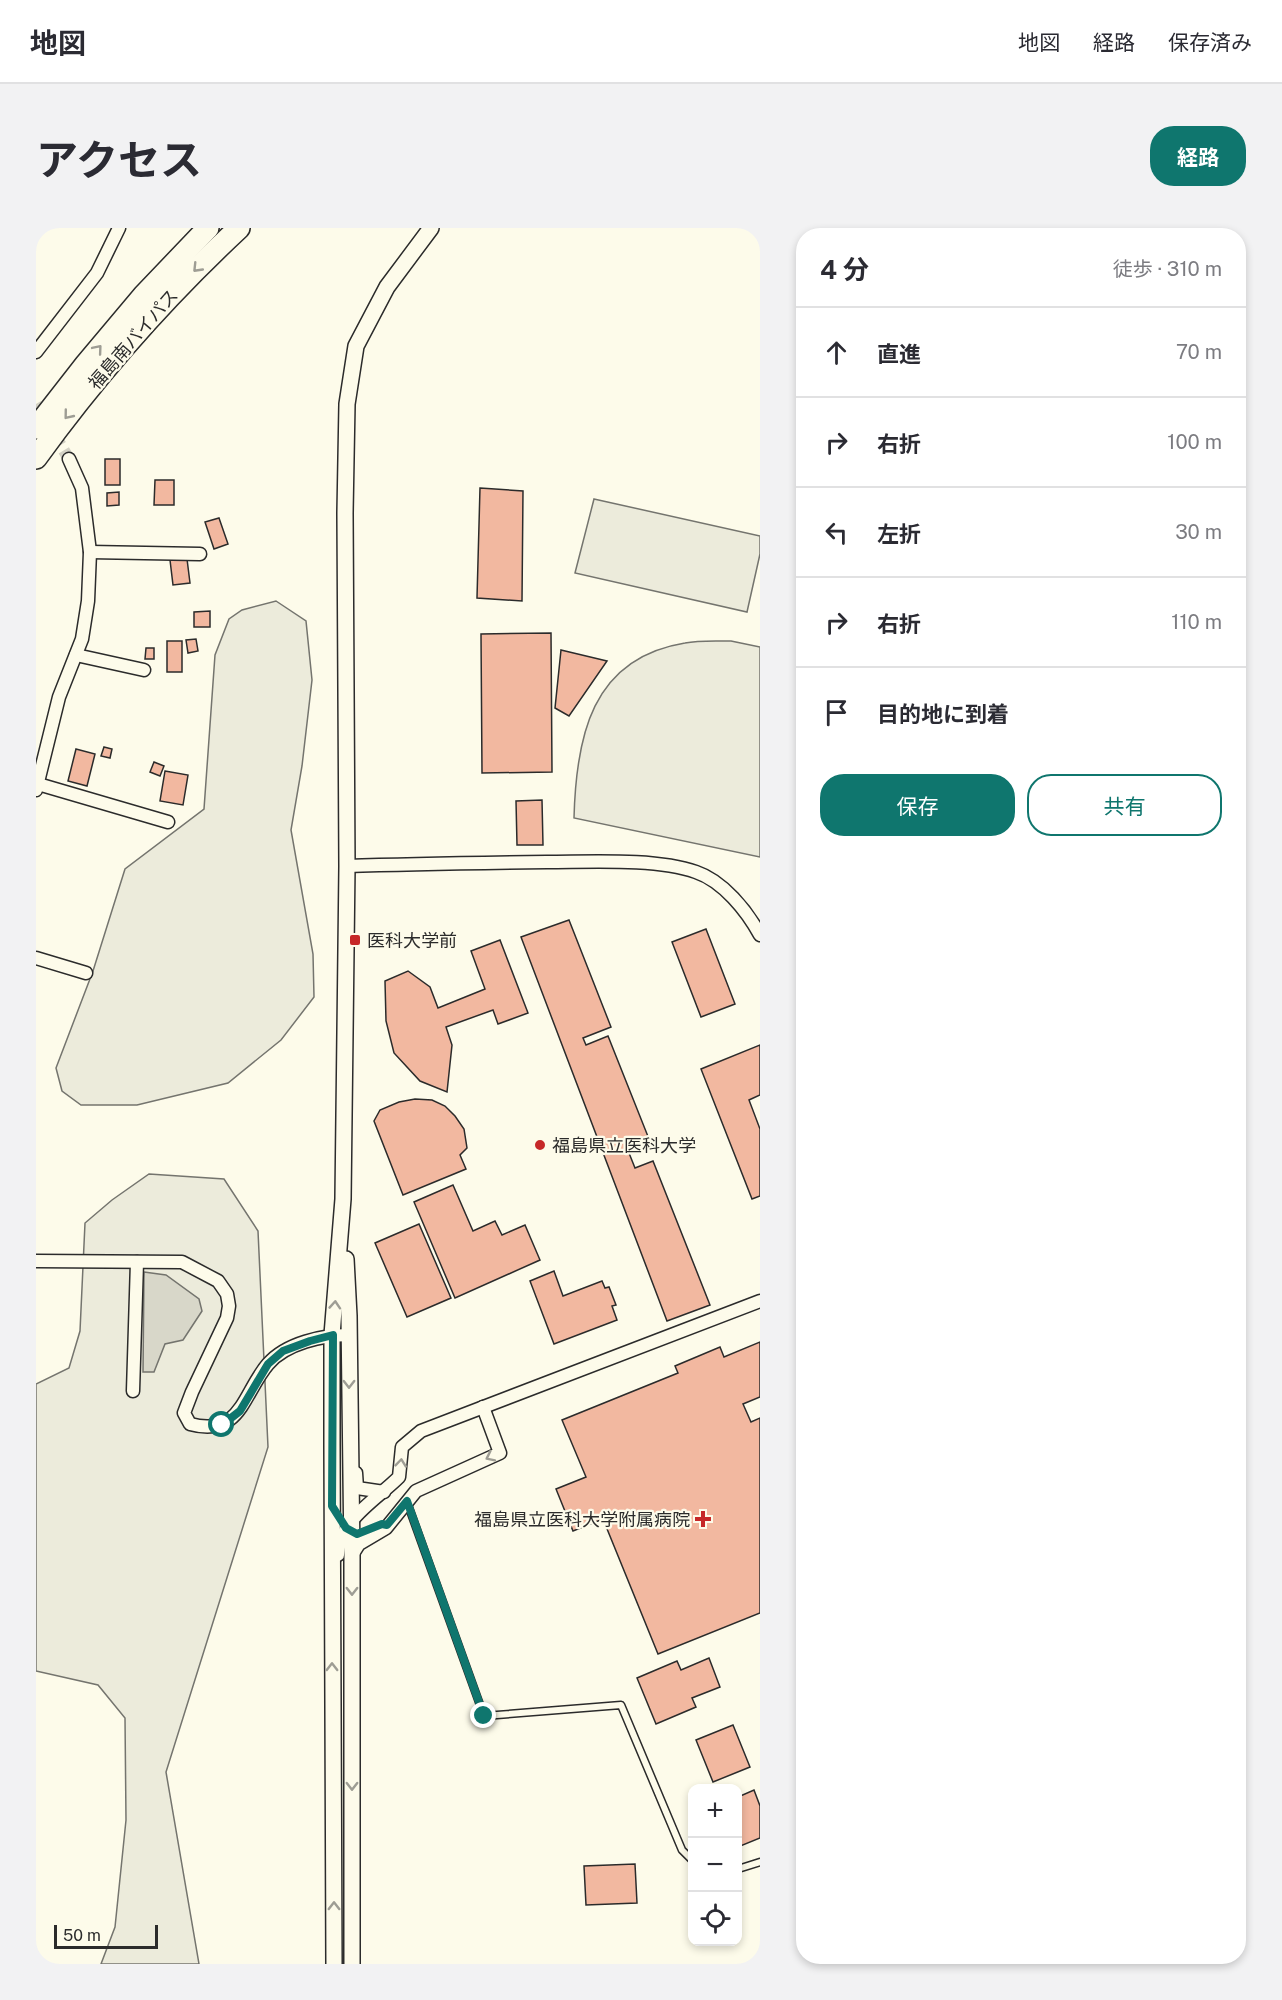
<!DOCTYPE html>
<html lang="ja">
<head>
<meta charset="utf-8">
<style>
	:root { --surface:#fff; --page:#f2f2f3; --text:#2b2b33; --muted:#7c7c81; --line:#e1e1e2; --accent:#0f766e }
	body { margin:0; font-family:"Public Sans","Noto Sans JP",sans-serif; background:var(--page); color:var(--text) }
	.controls { position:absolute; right:18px; bottom:18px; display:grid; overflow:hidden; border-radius:12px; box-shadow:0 3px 9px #0003 }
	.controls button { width:54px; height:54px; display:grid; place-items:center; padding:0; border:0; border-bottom:2px solid var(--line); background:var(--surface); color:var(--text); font:30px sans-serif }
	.scale { position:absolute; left:18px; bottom:15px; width:104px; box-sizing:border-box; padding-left:6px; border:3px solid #2b2b2b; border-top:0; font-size:16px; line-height:21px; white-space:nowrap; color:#2b2b2b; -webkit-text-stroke:4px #fdfbea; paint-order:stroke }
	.stop { position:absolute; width:18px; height:18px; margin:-14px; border:4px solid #0f766e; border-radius:50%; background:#fff }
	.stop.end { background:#0f766e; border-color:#fff; box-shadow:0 2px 6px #0008 }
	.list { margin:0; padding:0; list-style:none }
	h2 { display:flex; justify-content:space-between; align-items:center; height:78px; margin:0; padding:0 24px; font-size:26px }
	h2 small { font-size:20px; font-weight:400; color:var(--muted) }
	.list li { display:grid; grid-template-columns:39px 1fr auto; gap:18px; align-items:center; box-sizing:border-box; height:90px; padding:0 24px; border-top:2px solid var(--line) }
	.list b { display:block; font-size:22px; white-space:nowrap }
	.list em { font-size:20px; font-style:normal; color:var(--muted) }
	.actions { display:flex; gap:12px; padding:18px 24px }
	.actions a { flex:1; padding:14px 0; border:2px solid var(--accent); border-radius:24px; text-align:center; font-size:21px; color:var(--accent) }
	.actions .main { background:var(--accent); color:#fff }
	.icon { flex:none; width:33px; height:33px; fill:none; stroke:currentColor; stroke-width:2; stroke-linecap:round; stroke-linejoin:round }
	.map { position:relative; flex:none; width:724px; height:1736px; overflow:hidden; border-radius:24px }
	header { display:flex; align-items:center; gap:36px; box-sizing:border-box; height:84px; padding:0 30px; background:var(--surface); border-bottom:2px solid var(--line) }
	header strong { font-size:28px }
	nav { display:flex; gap:33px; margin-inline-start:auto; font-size:21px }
	.intro { display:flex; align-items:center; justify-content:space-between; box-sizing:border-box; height:144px; padding:0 36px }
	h1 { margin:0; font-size:42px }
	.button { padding:15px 27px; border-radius:24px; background:var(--accent); color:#fff; font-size:21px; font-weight:700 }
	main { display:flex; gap:36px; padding:0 36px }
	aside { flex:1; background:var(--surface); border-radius:24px; box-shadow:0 3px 9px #0003 }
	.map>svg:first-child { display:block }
	.green { fill:#ecebdb; stroke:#74746e; stroke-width:1.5 }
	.water { fill:#d8d7c9; stroke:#74746e; stroke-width:1.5 }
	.building { fill:#f2b8a0; stroke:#2b2b2b; stroke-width:1.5 }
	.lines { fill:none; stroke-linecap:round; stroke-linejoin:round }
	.minor-tunnel { stroke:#d3d1c4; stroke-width:12; stroke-dasharray:12 6; stroke-linecap:butt }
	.service-casing { stroke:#2b2b2b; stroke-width:9 }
	.minor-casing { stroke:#2b2b2b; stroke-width:15 }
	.tertiary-casing { stroke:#2b2b2b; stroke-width:18 }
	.trunk-casing { stroke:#2b2b2b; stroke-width:24 }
	.service { stroke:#fdfbea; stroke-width:6 }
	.minor { stroke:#fdfbea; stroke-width:12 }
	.tertiary { stroke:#fdfbea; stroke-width:15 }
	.trunk { stroke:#fdfbea; stroke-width:21 }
	.oneway { stroke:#9e9d94 }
	.route { stroke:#0f766e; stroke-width:8 }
	.poi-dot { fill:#c62828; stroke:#fdfbea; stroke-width:2 }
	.labels { text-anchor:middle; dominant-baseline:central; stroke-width:4.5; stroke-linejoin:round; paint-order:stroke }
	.street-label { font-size:18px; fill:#2b2b2b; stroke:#fdfbea }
	.poi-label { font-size:18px; fill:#2b2b2b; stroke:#fdfbea; text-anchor:start }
</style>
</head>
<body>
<header>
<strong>地図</strong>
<nav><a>地図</a><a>経路</a><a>保存済み</a></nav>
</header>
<div class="intro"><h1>アクセス</h1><a class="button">経路</a></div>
<main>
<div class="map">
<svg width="724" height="1736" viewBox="0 0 724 1736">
	<rect width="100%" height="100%" fill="#fdfbea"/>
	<g class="green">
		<polygon points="558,271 724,308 724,326 711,384 539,345"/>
		<polygon points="240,373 270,393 276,452 266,538 255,602 277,726 278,769 245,812 192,855 101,877 45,877 26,863 20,840 57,743 89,641 168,581 179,427 193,391 206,382"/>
		<path d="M695,413L724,419V629L538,590C540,510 555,430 649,415C663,412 680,413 695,413Z"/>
		<polygon points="113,946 188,951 222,1003 232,1219 130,1544 163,1736 65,1736 79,1699 90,1592 89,1490 62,1457 0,1443 0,1156 33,1140 44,1103 49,995 76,972"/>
	</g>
	<polygon class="water" points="108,1044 130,1047 163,1071 166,1083 147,1112 129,1116 118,1144 107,1144"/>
	<g class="building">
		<rect x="69" y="231" width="15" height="26"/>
		<polygon points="119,252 138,252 138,277 118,277"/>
		<polygon points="444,260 487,263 486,373 441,370"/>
		<polygon points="83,264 83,277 71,278 71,265"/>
		<polygon points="183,290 192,316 178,321 169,294"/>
		<polygon points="151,331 154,355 137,357 134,332"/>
		<polygon points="174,383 174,399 158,399 158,384"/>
		<polygon points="515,405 516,544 446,545 445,406"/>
		<polygon points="160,411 162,423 152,425 150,412"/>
		<rect x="131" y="413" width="15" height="31"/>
		<polygon points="110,420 118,420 118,431 109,431"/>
		<polygon points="525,422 571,433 533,488 519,480"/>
		<polygon points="68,519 76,521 74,530 65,528"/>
		<polygon points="40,521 59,526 51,558 32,553"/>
		<polygon points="118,534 128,538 124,548 114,544"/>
		<polygon points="129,543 152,547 147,577 124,573"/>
		<polygon points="506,572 507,617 481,617 480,573"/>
		<polygon points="533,692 575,799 547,810 550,817 572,808 615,916 593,925 599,940 617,933 674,1077 631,1093 485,709"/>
		<polygon points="670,701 699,776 665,789 636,714"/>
		<polygon points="464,712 492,785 462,796 457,782 410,799 416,817 411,864 384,853 358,825 350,793 349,753 372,743 394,759 402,780 449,761 435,723"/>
		<polygon points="724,817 724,867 713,872 724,901 724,968 716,971 665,841"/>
		<polygon points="379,871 396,872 409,878 419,888 428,901 431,920 424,927 430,941 367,967 338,893 344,882 363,874"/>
		<polygon points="417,957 437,1003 459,993 466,1007 489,997 504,1032 419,1070 378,974"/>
		<polygon points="383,996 415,1070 371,1089 339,1015"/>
		<polygon points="518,1043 527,1068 566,1053 569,1060 573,1059 580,1077 576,1078 581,1092 518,1116 494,1053"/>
		<polygon points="724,1114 724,1169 707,1176 715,1194 724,1190 724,1385 622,1426 567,1291 537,1303 520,1261 550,1249 526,1192 642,1145 639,1138 684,1119 688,1129"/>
		<polygon points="673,1430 684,1459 656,1470 660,1479 620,1496 601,1450 641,1433 645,1442"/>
		<polygon points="697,1497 714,1539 677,1554 660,1512"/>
		<polygon points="718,1562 724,1578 724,1610 702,1619 702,1569"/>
		<polygon points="599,1636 601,1675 550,1677 548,1638"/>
	</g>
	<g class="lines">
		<polyline class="minor-tunnel" points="0,176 33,231"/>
		<defs>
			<g id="service">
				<polyline points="371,1274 448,1488 585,1477 646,1622 656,1632"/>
				<polyline points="702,1641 724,1634"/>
			</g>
			<g id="minor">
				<polyline points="0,124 61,45 83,0"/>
				<polyline points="54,324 164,326"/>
				<polyline points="40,427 108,442"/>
				<polyline points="2,556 132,594"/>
				<polyline points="0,562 23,469 46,411 52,373 54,324 46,260 33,231"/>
				<path d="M311,638C378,636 444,635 511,634C554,634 620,630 660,644C687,653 711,683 724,707"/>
				<polyline points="0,730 50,745"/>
				<path d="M0,1033L146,1034L182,1053L191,1066L193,1078L191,1090L156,1164L148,1185L154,1196C205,1210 207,1165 232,1136C250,1115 287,1107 313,1107"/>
				<polyline points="97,1163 101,1034"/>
				<polyline points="320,1245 321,1260 348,1264"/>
				<path d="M302,1327C303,1292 340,1272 363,1249L366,1219L385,1203L724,1073"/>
				<polyline points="316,1327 323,1316 350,1300 380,1263 464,1225 447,1179"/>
			</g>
			<g id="tertiary">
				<polyline points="310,1031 313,1088 316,1327 316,1736"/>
				<polyline points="298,1736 296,1217 296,1107 307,971 311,638 309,285 311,176 320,118 351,59 395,0"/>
			</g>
			<g id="trunk">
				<polyline points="0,200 50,136 108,67 172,0"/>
				<path d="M0,230C60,147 128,70 203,0"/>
			</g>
		</defs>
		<use href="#service" class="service-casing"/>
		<use href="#minor" class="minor-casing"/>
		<use href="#tertiary" class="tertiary-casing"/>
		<use href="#trunk" class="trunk-casing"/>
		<use href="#service" class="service"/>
		<use href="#minor" class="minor"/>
		<use href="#tertiary" class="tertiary"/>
		<use href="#trunk" class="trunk"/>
	</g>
	<defs><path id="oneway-chevron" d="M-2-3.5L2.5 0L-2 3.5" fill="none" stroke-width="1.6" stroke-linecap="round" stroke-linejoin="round" transform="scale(1.5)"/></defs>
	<g class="oneway">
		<use href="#oneway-chevron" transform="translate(161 40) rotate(134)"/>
		<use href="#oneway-chevron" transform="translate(62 121) rotate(-50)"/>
		<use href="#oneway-chevron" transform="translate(32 187) rotate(129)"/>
		<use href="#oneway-chevron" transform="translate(299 1077) rotate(-86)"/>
		<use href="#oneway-chevron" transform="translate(313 1156) rotate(90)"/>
		<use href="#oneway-chevron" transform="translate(454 1229) rotate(154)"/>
		<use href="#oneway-chevron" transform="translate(365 1235) rotate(-84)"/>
		<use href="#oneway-chevron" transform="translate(316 1363) rotate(90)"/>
		<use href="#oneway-chevron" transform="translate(296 1439) rotate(-90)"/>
		<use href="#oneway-chevron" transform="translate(316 1558) rotate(90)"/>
		<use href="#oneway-chevron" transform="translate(298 1678) rotate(-90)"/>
	</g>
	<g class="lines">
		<polyline class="route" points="186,1197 204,1183 232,1136 247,1123 274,1113 297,1107 296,1278 310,1300 321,1306 346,1296 351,1297 371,1273 448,1488"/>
	</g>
	<g class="poi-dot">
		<rect x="313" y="706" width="12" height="12" rx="3"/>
		<circle cx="504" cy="917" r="6"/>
		<path d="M664 1282h6v6h6v6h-6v6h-6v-6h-6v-6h6z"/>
	</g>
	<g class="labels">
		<g class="street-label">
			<text transform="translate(97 111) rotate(-49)">福島南バイパス</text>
		</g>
		<g class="poi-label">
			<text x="331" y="712">医科大学前</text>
			<text x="516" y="917">福島県立医科大学</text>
			<text x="654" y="1291" text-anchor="end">福島県立医科大学附属病院</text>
		</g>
	</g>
</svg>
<div class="controls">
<button>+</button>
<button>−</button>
<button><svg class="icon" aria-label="locate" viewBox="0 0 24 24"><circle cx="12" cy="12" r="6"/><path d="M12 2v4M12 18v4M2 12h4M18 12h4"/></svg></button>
</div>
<div class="scale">50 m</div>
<div class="stop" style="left:186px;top:1197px"></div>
<div class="stop end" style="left:448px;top:1488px"></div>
</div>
<aside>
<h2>4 分<small>徒歩 · 310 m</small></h2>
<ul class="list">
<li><svg class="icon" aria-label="ahead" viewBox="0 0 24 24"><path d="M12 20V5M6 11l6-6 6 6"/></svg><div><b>直進</b></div><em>70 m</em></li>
<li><svg class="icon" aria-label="right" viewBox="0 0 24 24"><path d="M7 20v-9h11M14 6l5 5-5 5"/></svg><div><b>右折</b></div><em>100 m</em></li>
<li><svg class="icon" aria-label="left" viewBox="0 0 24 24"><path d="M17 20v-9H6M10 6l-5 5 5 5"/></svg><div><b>左折</b></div><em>30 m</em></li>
<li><svg class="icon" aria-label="right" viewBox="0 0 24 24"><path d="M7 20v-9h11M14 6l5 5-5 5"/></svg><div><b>右折</b></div><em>110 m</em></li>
<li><svg class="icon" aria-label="arrive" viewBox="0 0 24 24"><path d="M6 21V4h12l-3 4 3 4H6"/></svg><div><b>目的地に到着</b></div></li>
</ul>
<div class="actions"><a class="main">保存</a><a>共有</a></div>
</aside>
</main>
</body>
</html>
